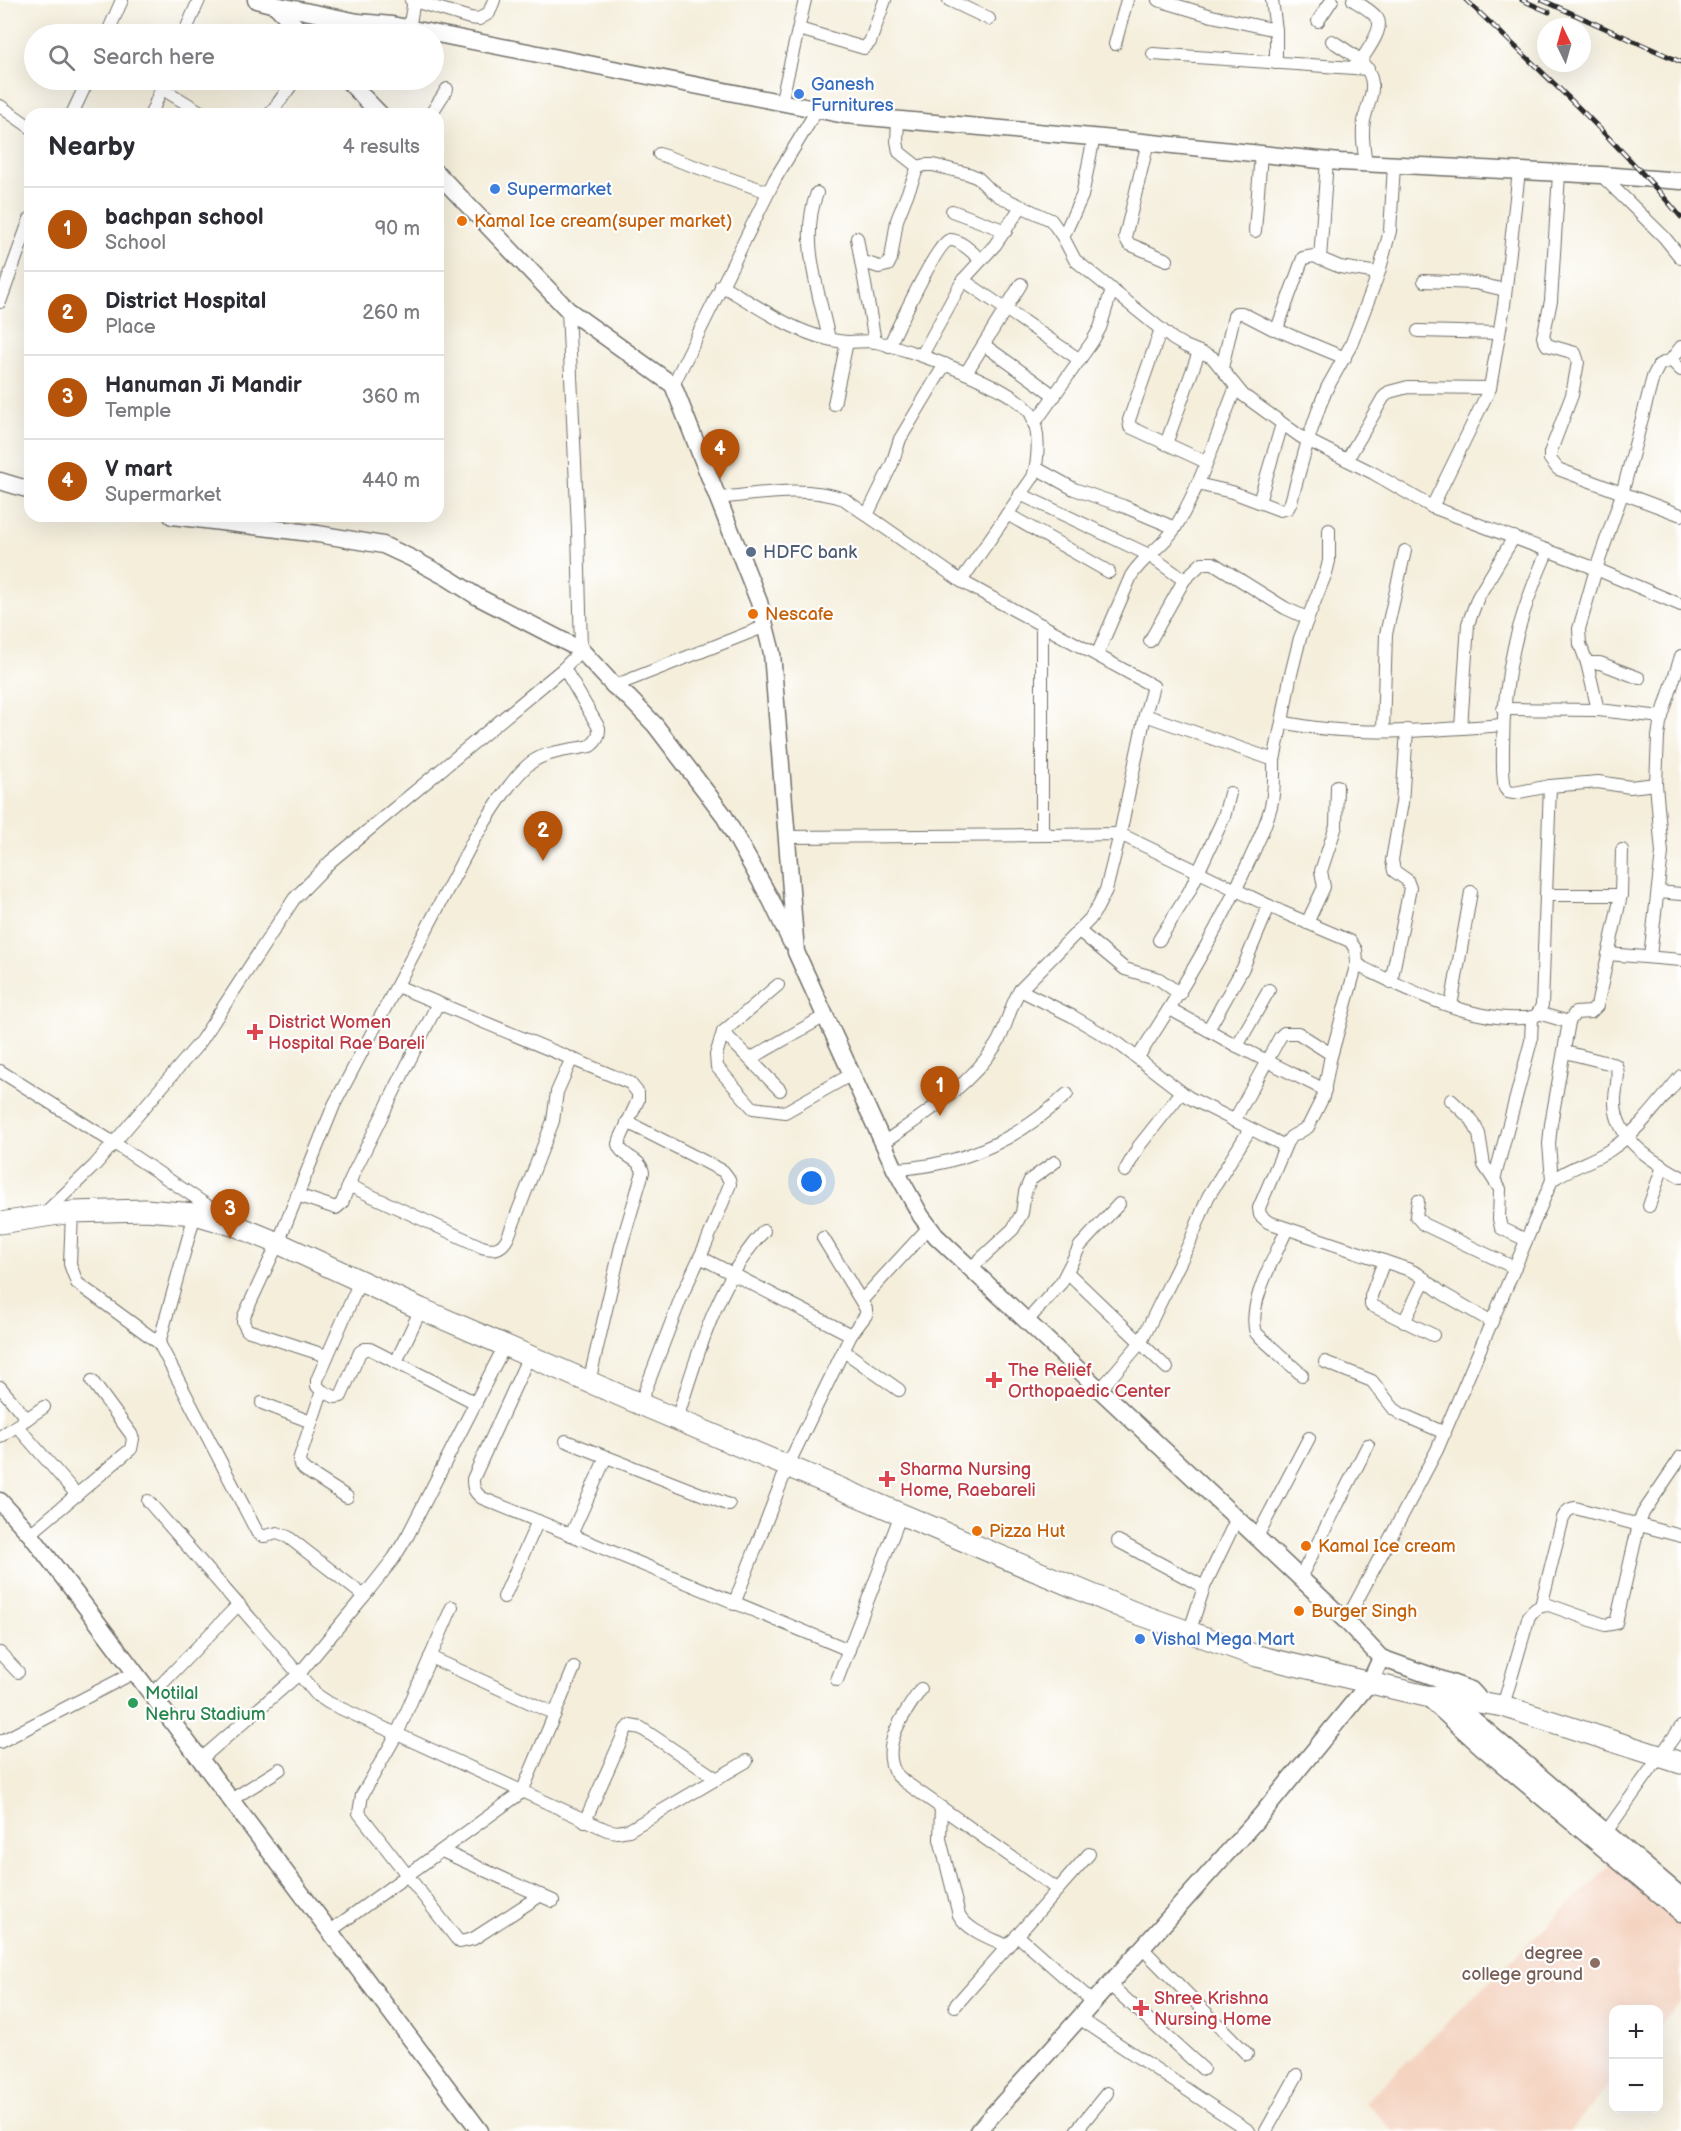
<!DOCTYPE html>
<html lang="en">
<head>
<meta charset="utf-8">
<style>
	:root { --surface:#fff; --page:#f2f2f3; --text:#2b2b33; --muted:#7c7c81; --line:#e1e1e2; --accent:#b45309 }
	body { margin:0; font-family:"Balsamiq Sans",sans-serif; background:var(--page); color:var(--text) }
	.controls { position:absolute; right:18px; bottom:18px; display:grid; overflow:hidden; border-radius:12px; box-shadow:0 6px 24px #0002 }
	.controls button { width:54px; height:54px; display:grid; place-items:center; padding:0; border:0; border-bottom:2px solid var(--line); background:var(--surface); color:var(--text); font:30px sans-serif }
	.compass { position:absolute; left:1537px; top:18px; width:54px; height:54px; border-radius:50%; background:var(--surface); box-shadow:0 6px 24px #0002; rotate:355deg }
	.you { position:absolute; left:812px; top:1182px; width:21px; height:21px; margin:-15px; border:4px solid #fff; border-radius:50%; background:#1a73e8; box-shadow:0 0 0 9px #1a73e833 }
	.badge { display:grid; place-items:center; width:39px; height:39px; border-radius:50%; background:var(--accent); color:#fff; font-size:20px; font-weight:700 }
	.pin { position:absolute; translate:-50% -50px; filter:drop-shadow(0 2px 3px #0008) }
	.pin::after { content:''; position:absolute; top:32px; width:21px; height:18px; background:inherit; clip-path:polygon(0 0,100% 0,50% 100%) }
	.list { margin:0; padding:0; list-style:none }
	h2 { display:flex; justify-content:space-between; align-items:center; height:78px; margin:0; padding:0 24px; font-size:26px }
	h2 small { font-size:20px; font-weight:400; color:var(--muted) }
	.list li { display:grid; grid-template-columns:39px 1fr auto; gap:18px; align-items:center; box-sizing:border-box; height:84px; padding:0 24px; border-top:2px solid var(--line) }
	.list b { display:block; font-size:22px; white-space:nowrap }
	.list p { margin:0; font-size:20px; white-space:nowrap; color:var(--muted) }
	.list em { font-size:20px; font-style:normal; color:var(--muted) }
	.icon { flex:none; width:33px; height:33px; fill:none; stroke:currentColor; stroke-width:2; stroke-linecap:round; stroke-linejoin:round }
	.map { position:relative; flex:none; width:1681px; height:2131px; overflow:hidden }
	.search { position:absolute; background:var(--surface); box-shadow:0 6px 24px #0002; left:24px; top:24px; width:420px; height:66px; display:flex; align-items:center; gap:15px; box-sizing:border-box; padding:0 21px; border-radius:33px; color:var(--muted); font-size:22px }
	.panel { position:absolute; background:var(--surface); box-shadow:0 6px 24px #0002; left:24px; top:108px; width:420px; height:414px; border-radius:18px }
	.map>svg:first-child { display:block }
	.built { fill:#f4d3c0 }
	.lines { fill:none; stroke-linecap:round; stroke-linejoin:round }
	.street-casing { stroke:#716f69; stroke-width:14 }
	.secondary-casing { stroke:#716f69; stroke-width:19 }
	.highway-casing { stroke:#716f69; stroke-width:23 }
	.street { stroke:#fff; stroke-width:12 }
	.secondary { stroke:#fff; stroke-width:16 }
	.highway { stroke:#fff; stroke-width:21 }
	.rail-casing { stroke:#2b2b2b; stroke-width:5 }
	.rail { stroke:#fff; stroke-width:3; stroke-dasharray:9; stroke-linecap:butt }
	.shop-dot { fill:#3f7fe0; stroke:#fff; stroke-width:2 }
	.food-dot { fill:#e8710a; stroke:#fff; stroke-width:2 }
	.service-dot { fill:#5c6f8a; stroke:#fff; stroke-width:2 }
	.health-dot { fill:#e0444e; stroke:#fff; stroke-width:2 }
	.leisure-dot { fill:#2e9e5b; stroke:#fff; stroke-width:2 }
	.education-dot { fill:#8d6e63; stroke:#fff; stroke-width:2 }
	.labels { text-anchor:middle; dominant-baseline:central; stroke-width:4.5; stroke-linejoin:round; paint-order:stroke }
	.shop-label { font-size:18px; fill:#366cbe; stroke:#fff; text-anchor:start }
	.food-label { font-size:18px; fill:#c56008; stroke:#fff; text-anchor:start }
	.service-label { font-size:18px; fill:#4e5e75; stroke:#fff; text-anchor:start }
	.health-label { font-size:18px; fill:#be3a42; stroke:#fff; text-anchor:start }
	.leisure-label { font-size:18px; fill:#27864d; stroke:#fff; text-anchor:start }
	.education-label { font-size:18px; fill:#785e54; stroke:#fff; text-anchor:end }
</style>
</head>
<body>
<div class="map">
<svg width="1681" height="2131" viewBox="0 0 1681 2131">
	<rect width="100%" height="100%" fill="#fff"/>
	<filter id="ink" filterUnits="userSpaceOnUse"><feTurbulence type="fractalNoise" baseFrequency=".0167" numOctaves="2"/><feDisplacementMap in="SourceGraphic" scale="12" xChannelSelector="R" yChannelSelector="G"/><feConvolveMatrix kernelMatrix="1 2 1 2 8 2 1 2 1" color-interpolation-filters="sRGB"/></filter>
	<filter id="wash" filterUnits="userSpaceOnUse"><feTurbulence type="fractalNoise" baseFrequency=".008" numOctaves="4" result="noise"/><feDisplacementMap in="SourceGraphic" scale="24" xChannelSelector="R" yChannelSelector="G"/><feGaussianBlur stdDeviation="1.35" result="paint"/><feColorMatrix in="noise" values="0 0 0 0 0 0 0 0 0 0 0 0 0 0 0 0 0 1.4 0 .05"/><feComposite in="paint" operator="in"/></filter>
	<g filter="url(#wash)">
		<rect width="100%" height="100%" fill="#f4eedb"/>
		<polygon class="built" points="1612,1863 1681,1926 1681,2000 1659,2026 1658,2010 1614,2010 1613,2080 1570,2131 1394,2131 1365,2102"/>
	</g>
	<g filter="url(#ink)">
		<g class="lines">
			<defs>
				<g id="street">
					<polyline points="411,0 470,18 479,19 489,13 494,0"/>
					<polyline points="949,0 989,19"/>
					<polyline points="1158,0 1212,16 1276,30"/>
					<polyline points="1272,0 1276,30 1276,63"/>
					<path d="M1353,0C1361,5 1372,11 1377,18C1385,28 1366,52 1360,62"/>
					<polyline points="1318,21 1332,0"/>
					<polyline points="409,29 414,0"/>
					<polyline points="799,29 864,48 870,42 885,0"/>
					<polyline points="107,34 122,0"/>
					<polyline points="184,34 199,0"/>
					<path d="M1332,41C1344,49 1361,58 1368,71C1378,88 1367,104 1364,121C1361,135 1364,149 1366,164"/>
					<polyline points="1115,44 1127,0"/>
					<polyline points="1153,54 1368,69"/>
					<polyline points="161,88 204,114"/>
					<polyline points="781,103 805,0"/>
					<polyline points="0,106 30,127"/>
					<polyline points="72,114 88,80"/>
					<polyline points="151,114 165,80"/>
					<polyline points="270,114 295,80"/>
					<polyline points="431,114 447,89"/>
					<polyline points="898,120 897,141 899,152 918,167"/>
					<polyline points="1148,142 1125,237 1129,244 1167,260"/>
					<polyline points="659,154 768,192"/>
					<polyline points="1519,171 1504,305 1490,388 1432,507 1589,566 1681,605"/>
					<polyline points="1559,174 1551,301 1543,337 1547,345 1575,353 1578,362 1572,395 1550,453 1550,459 1558,469 1681,515"/>
					<polyline points="1601,175 1664,237 1681,258"/>
					<path d="M817,193C799,239 819,292 829,339"/>
					<polyline points="952,211 1006,231"/>
					<polyline points="1255,231 1261,154"/>
					<polyline points="1063,237 1082,196 1094,137"/>
					<polyline points="857,238 875,342"/>
					<polyline points="1320,259 1327,160"/>
					<polyline points="861,261 879,267 888,265 891,259 897,220 918,167 925,165 933,165 969,174 978,178 990,190 999,196 1051,220 1063,237 1075,260 1173,339 1185,346 1212,357 1243,395 1301,437 1373,473 1432,507"/>
					<polyline points="963,280 1080,360"/>
					<polyline points="1424,281 1475,283 1505,290"/>
					<path d="M721,285C752,303 783,325 817,336C827,339 838,342 849,342C858,342 867,340 876,342C907,348 1017,388 1031,414C1040,431 1039,459 1033,477L961,581"/>
					<polyline points="0,302 30,219"/>
					<polyline points="1161,329 1129,420 1130,427 1206,462"/>
					<polyline points="1275,329 1345,358"/>
					<polyline points="1418,331 1499,333"/>
					<polyline points="984,345 1055,396"/>
					<path d="M889,346C897,330 937,242 950,240C960,239 974,254 981,260"/>
					<polyline points="922,355 963,280 995,245 1021,207"/>
					<polyline points="1671,360 1681,370"/>
					<polyline points="1222,368 1234,316 1236,313 1242,313 1273,329 1277,329 1303,258 1314,256 1340,267 1378,273"/>
					<polyline points="966,373 1021,284"/>
					<polyline points="673,385 775,179 817,110"/>
					<polyline points="834,404 847,342"/>
					<polyline points="1034,424 1092,342 1100,328 1112,289"/>
					<polyline points="1166,444 1199,352"/>
					<polyline points="1347,460 1383,398 1389,392 1408,387 1490,388"/>
					<polyline points="1036,468 1074,489 1123,506 1175,528"/>
					<polyline points="1197,484 1232,492 1280,510 1288,508 1291,502 1308,440 1320,405 1327,388 1351,345 1379,272 1390,231 1394,165"/>
					<polyline points="1020,494 1149,555 1184,580"/>
					<path d="M718,498C760,494 804,485 844,499L961,581L1153,686L1145,715L1120,834L1282,912L1350,941L1356,950L1357,963L1363,968C1409,990 1469,1021 1521,1018C1525,1018 1531,1018 1535,1016C1539,1014 1540,1009 1542,1005L1550,786L1514,793L1508,792L1505,788C1502,775 1503,760 1503,747C1503,673 1518,617 1548,550"/>
					<polyline points="1259,502 1282,424"/>
					<polyline points="1007,514 1109,572"/>
					<polyline points="867,515 892,464 900,439 945,364"/>
					<polyline points="1150,641 1184,580 1202,563 1213,563 1285,608 1307,618"/>
					<path d="M1097,655L1131,576C1142,557 1163,547 1175,528C1201,485 1217,434 1236,387"/>
					<polyline points="1587,663 1600,663 1639,678"/>
					<polyline points="614,686 766,626"/>
					<polyline points="1503,709 1598,710"/>
					<path d="M1145,715L1274,760L1282,722C1355,738 1430,730 1503,725"/>
					<polyline points="1662,717 1598,710 1587,663 1580,644 1579,629 1596,569 1622,494 1653,377 1659,365 1671,360 1681,347"/>
					<polyline points="1282,722 1290,678 1300,638 1326,573 1329,561 1329,530"/>
					<polyline points="1461,728 1468,624 1478,597 1514,537"/>
					<polyline points="1383,731 1386,634 1405,551"/>
					<polyline points="1550,786 1598,782 1630,787 1656,784"/>
					<polyline points="786,837 1047,835"/>
					<polyline points="1658,892 1681,894"/>
					<polyline points="1546,895 1621,895"/>
					<polyline points="1307,923 1324,887 1321,871 1336,826 1337,786"/>
					<polyline points="1078,930 1125,969 1159,979 1180,994"/>
					<polyline points="1159,940 1189,892 1224,817 1230,793"/>
					<polyline points="1608,954 1681,960"/>
					<polyline points="1650,956 1662,853 1656,784 1658,737 1660,723 1681,656"/>
					<polyline points="1357,963 1330,1060 1323,1097 1308,1127 1291,1137 1287,1142 1259,1208 1260,1215 1268,1222 1410,1270 1418,1274 1442,1293 1492,1322"/>
					<polyline points="1391,982 1410,888 1407,880 1394,871 1392,860 1402,803 1407,730"/>
					<polyline points="778,985 723,1032 716,1055 717,1067 753,1108 785,1112 852,1074"/>
					<path d="M397,986L630,1083L638,1093V1100L618,1144C622,1158 640,1157 643,1172L621,1246L589,1382"/>
					<polyline points="1020,990 1072,1016 1119,1044 1188,1097 1285,1146"/>
					<polyline points="1451,1006 1471,892"/>
					<polyline points="1170,1009 1237,1046 1325,1090"/>
					<polyline points="1538,1013 1569,1022"/>
					<polyline points="1208,1030 1243,968 1269,906"/>
					<polyline points="723,1032 780,1090"/>
					<polyline points="1237,1046 1269,990"/>
					<path d="M1565,1052L1616,1065C1621,1077 1614,1090 1615,1103C1616,1140 1652,1161 1681,1177"/>
					<path d="M1138,1057C1177,998 1214,938 1243,874C1253,852 1265,830 1271,806C1275,791 1274,775 1274,760"/>
					<polyline points="750,1059 825,1016"/>
					<polyline points="0,1071 114,1143 223,1216"/>
					<polyline points="1451,1100 1472,1120 1479,1134 1484,1165 1500,1189 1499,1219 1501,1228 1526,1240"/>
					<polyline points="1234,1121 1280,1037 1284,1033 1298,1033 1331,1054"/>
					<polyline points="627,1122 723,1171 729,1179 730,1184 706,1244 682,1295 640,1404"/>
					<path d="M883,1143C923,1115 969,1087 996,1045C1007,1028 1009,1007 1020,990L1090,919L1097,908L1106,890L1120,834L1047,835L1042,828V625"/>
					<path d="M895,1169C962,1166 1018,1140 1067,1094"/>
					<polyline points="1125,1171 1139,1146 1181,1093"/>
					<polyline points="1494,1180 1531,1041 1532,1017"/>
					<polyline points="1552,1180 1549,1144 1551,1124 1569,1022 1575,1013 1591,1012 1597,1006 1621,895 1622,850"/>
					<path d="M348,1185L482,1247C494,1251 502,1249 508,1237L553,1121L557,1092L572,1058"/>
					<polyline points="297,1195 336,1208 342,1203 353,1174 438,1003"/>
					<polyline points="1418,1201 1416,1216 1423,1224 1515,1268"/>
					<polyline points="1649,1206 1663,1166"/>
					<path d="M72,1212L70,1264L77,1283L159,1343L257,1532C264,1539 268,1535 277,1533L288,1537L364,1596"/>
					<polyline points="44,1214 95,1165 201,1041 294,899 331,861 564,668 581,650 578,529 568,310"/>
					<path d="M1287,1229C1275,1257 1247,1303 1256,1333L1302,1375"/>
					<polyline points="823,1238 866,1309 866,1315 851,1335"/>
					<polyline points="700,1257 851,1335 788,1465 734,1604"/>
					<polyline points="1384,1261 1371,1296 1371,1305 1433,1335"/>
					<polyline points="971,1268 1013,1229 1022,1213 1025,1192 1030,1180 1055,1162"/>
					<polyline points="1067,1272 1167,1368"/>
					<polyline points="862,1300 929,1227"/>
					<polyline points="1027,1321 1061,1283 1080,1246 1119,1204"/>
					<polyline points="1404,1322 1425,1279"/>
					<polyline points="159,1343 195,1214"/>
					<polyline points="844,1351 899,1390"/>
					<path d="M327,1356L247,1330L243,1322L244,1316L278,1243L334,1105L474,839C488,818 514,772 535,760C550,751 572,750 590,746C597,741 599,737 599,728L564,668"/>
					<path d="M529,1356L473,1479C473,1488 474,1492 482,1498L849,1650"/>
					<polyline points="396,1362 421,1309"/>
					<polyline points="1325,1362 1372,1381 1394,1409 1401,1414 1445,1433"/>
					<polyline points="0,1387 27,1419"/>
					<polyline points="1100,1390 1141,1342 1190,1242 1208,1197 1250,1129"/>
					<polyline points="322,1391 335,1397 341,1396 360,1352 365,1349 370,1349 476,1403"/>
					<polyline points="262,1403 311,1422"/>
					<path d="M677,1419C697,1356 718,1280 764,1231"/>
					<polyline points="17,1426 77,1495"/>
					<polyline points="0,1437 44,1407"/>
					<polyline points="566,1441 729,1505"/>
					<polyline points="347,1497 305,1470 300,1465 299,1460 322,1391 317,1386 317,1380 360,1281"/>
					<polyline points="148,1501 317,1695 329,1703 607,1830 617,1832 629,1830 747,1761"/>
					<polyline points="30,1534 131,1449 133,1439 131,1434 92,1381"/>
					<polyline points="571,1535 606,1457"/>
					<polyline points="1257,1537 1309,1438"/>
					<polyline points="1118,1541 1204,1587"/>
					<polyline points="1300,1578 1368,1445"/>
					<polyline points="504,1597 538,1521"/>
					<path d="M1541,1606L1563,1518C1566,1512 1568,1509 1575,1508L1681,1536"/>
					<polyline points="452,1607 397,1734 362,1795 359,1813 456,1938 460,1942 473,1939 541,1895"/>
					<path d="M1346,1621L1437,1450L1552,1180C1570,1167 1592,1162 1610,1150C1640,1130 1658,1103 1681,1076"/>
					<polyline points="1189,1633 1204,1587 1237,1518"/>
					<polyline points="0,1653 18,1672"/>
					<polyline points="430,1657 555,1714"/>
					<polyline points="837,1680 901,1514"/>
					<path d="M921,1689C906,1711 880,1744 895,1772C897,1776 902,1779 905,1782L1057,1889"/>
					<polyline points="152,1694 239,1604"/>
					<path d="M1503,1706L1529,1616C1535,1608 1539,1606 1549,1605L1605,1625L1616,1623L1639,1524L1643,1513L1681,1457"/>
					<polyline points="0,1742 135,1672"/>
					<polyline points="201,1759 299,1674 364,1596 394,1558 408,1535 505,1345"/>
					<polyline points="231,1800 280,1769"/>
					<path d="M941,1808L940,1839L959,1915C968,1931 991,1938 1007,1946"/>
					<polyline points="585,1821 626,1729 630,1726 641,1728 717,1779"/>
					<polyline points="1606,1832 1681,1727"/>
					<polyline points="442,1851 553,1901"/>
					<polyline points="329,1932 522,1792 574,1668"/>
					<polyline points="1017,1935 1093,2002"/>
					<polyline points="1142,1948 1247,2054"/>
					<polyline points="1109,1984 1203,2069"/>
					<polyline points="955,2006 1089,1854"/>
					<polyline points="1079,2018 1249,2131"/>
					<polyline points="1076,2131 1107,2093"/>
					<polyline points="1266,2131 1297,2075"/>
				</g>
				<g id="secondary">
					<polyline points="256,0 275,5 303,34"/>
					<polyline points="275,5 358,22 392,25 845,115 1103,138 1340,162 1601,175 1681,181"/>
					<polyline points="347,80 380,114"/>
					<polyline points="438,174 568,310 673,385 759,602 772,653 796,952 895,1169 921,1216 936,1236 1346,1621 1381,1658 1370,1682 1262,1814 978,2131"/>
					<polyline points="0,481 30,490"/>
					<polyline points="172,516 318,534 383,545 411,558 448,578 478,597 581,650 614,686 629,698 655,725 723,814 771,900 791,942"/>
					<polyline points="0,1501 30,1534 82,1602 480,2131"/>
					<polyline points="1381,1658 1471,1690 1482,1702"/>
					<polyline points="1426,1696 1483,1748 1681,1913"/>
					<polyline points="1447,1697 1681,1896"/>
				</g>
				<polyline id="highway" points="0,1223 72,1212 145,1210 195,1214 239,1227 278,1243 421,1309 640,1404 1133,1612 1257,1656 1426,1696 1447,1697 1503,1706 1681,1763"/>
			</defs>
			<use href="#street" class="street-casing"/>
			<use href="#secondary" class="secondary-casing"/>
			<use href="#highway" class="highway-casing"/>
			<use href="#street" class="street"/>
			<use href="#secondary" class="secondary"/>
			<use href="#highway" class="highway"/>
			<defs>
				<g id="rail">
					<path d="M1466,0C1540,70 1615,139 1681,217"/>
					<polyline points="1522,0 1549,12"/>
					<polyline points="1542,0 1681,62"/>
				</g>
			</defs>
			<use href="#rail" class="rail-casing"/>
			<use href="#rail" class="rail"/>
		</g>
	</g>
	<g class="shop-dot">
		<circle cx="799" cy="94" r="6"/>
		<circle cx="495" cy="189" r="6"/>
		<circle cx="1140" cy="1639" r="6"/>
	</g>
	<g class="food-dot">
		<circle cx="462" cy="221" r="6"/>
		<circle cx="753" cy="614" r="6"/>
		<circle cx="977" cy="1531" r="6"/>
		<circle cx="1306" cy="1546" r="6"/>
		<circle cx="1299" cy="1611" r="6"/>
	</g>
	<circle class="service-dot" cx="751" cy="552" r="6"/>
	<g class="health-dot">
		<path d="M252 1023h6v6h6v6h-6v6h-6v-6h-6v-6h6z"/>
		<path d="M991 1371h6v6h6v6h-6v6h-6v-6h-6v-6h6z"/>
		<path d="M884 1470h6v6h6v6h-6v6h-6v-6h-6v-6h6z"/>
		<path d="M1138 1999h6v6h6v6h-6v6h-6v-6h-6v-6h6z"/>
	</g>
	<circle class="leisure-dot" cx="133" cy="1703" r="6"/>
	<circle class="education-dot" cx="1595" cy="1963" r="6"/>
	<g class="labels">
		<g class="shop-label">
			<text x="811" y="84">Ganesh<tspan x="811" dy="21">Furnitures</tspan></text>
			<text x="507" y="189">Supermarket</text>
			<text x="1152" y="1639">Vishal Mega Mart</text>
		</g>
		<g class="food-label">
			<text x="474" y="221">Kamal Ice cream(super market)</text>
			<text x="765" y="614">Nescafe</text>
			<text x="989" y="1531">Pizza Hut</text>
			<text x="1318" y="1546">Kamal Ice cream</text>
			<text x="1311" y="1611">Burger Singh</text>
		</g>
		<g class="service-label">
			<text x="763" y="552">HDFC bank</text>
		</g>
		<g class="health-label">
			<text x="268" y="1022">District Women<tspan x="268" dy="21">Hospital Rae Bareli</tspan></text>
			<text x="1008" y="1370">The Relief<tspan x="1008" dy="21">Orthopaedic Center</tspan></text>
			<text x="900" y="1469">Sharma Nursing<tspan x="900" dy="21">Home, Raebareli</tspan></text>
			<text x="1154" y="1998">Shree Krishna<tspan x="1154" dy="21">Nursing Home</tspan></text>
		</g>
		<g class="leisure-label">
			<text x="145" y="1693">Motilal<tspan x="145" dy="21">Nehru Stadium</tspan></text>
		</g>
		<g class="education-label">
			<text x="1583" y="1953">degree<tspan x="1583" dy="21">college ground</tspan></text>
		</g>
	</g>
</svg>
<div class="controls">
<button>+</button>
<button>−</button>
</div>
<svg class="compass" viewBox="-18 -18 36 36"><path d="M0-13l5 13h-10z" fill="#e53935"/><path d="M0 13l5-13h-10z" fill="#7c7c81"/></svg>
<div class="you"></div>
<div class="pin badge" style="left:940px;top:1116px">1</div>
<div class="pin badge" style="left:543px;top:861px">2</div>
<div class="pin badge" style="left:230px;top:1239px">3</div>
<div class="pin badge" style="left:720px;top:479px">4</div>
<div class="search"><svg class="icon" aria-label="search" viewBox="0 0 24 24"><circle cx="10" cy="10" r="6"/><path d="M15 15l6 6"/></svg>Search here</div>
<section class="panel">
<h2>Nearby<small>4 results</small></h2>
<ul class="list">
<li><span class="badge">1</span><div><b>bachpan school</b><p>School</p></div><em>90 m</em></li>
<li><span class="badge">2</span><div><b>District Hospital</b><p>Place</p></div><em>260 m</em></li>
<li><span class="badge">3</span><div><b>Hanuman Ji Mandir</b><p>Temple</p></div><em>360 m</em></li>
<li><span class="badge">4</span><div><b>V mart</b><p>Supermarket</p></div><em>440 m</em></li>
</ul>
</section>
</div>
</body>
</html>
